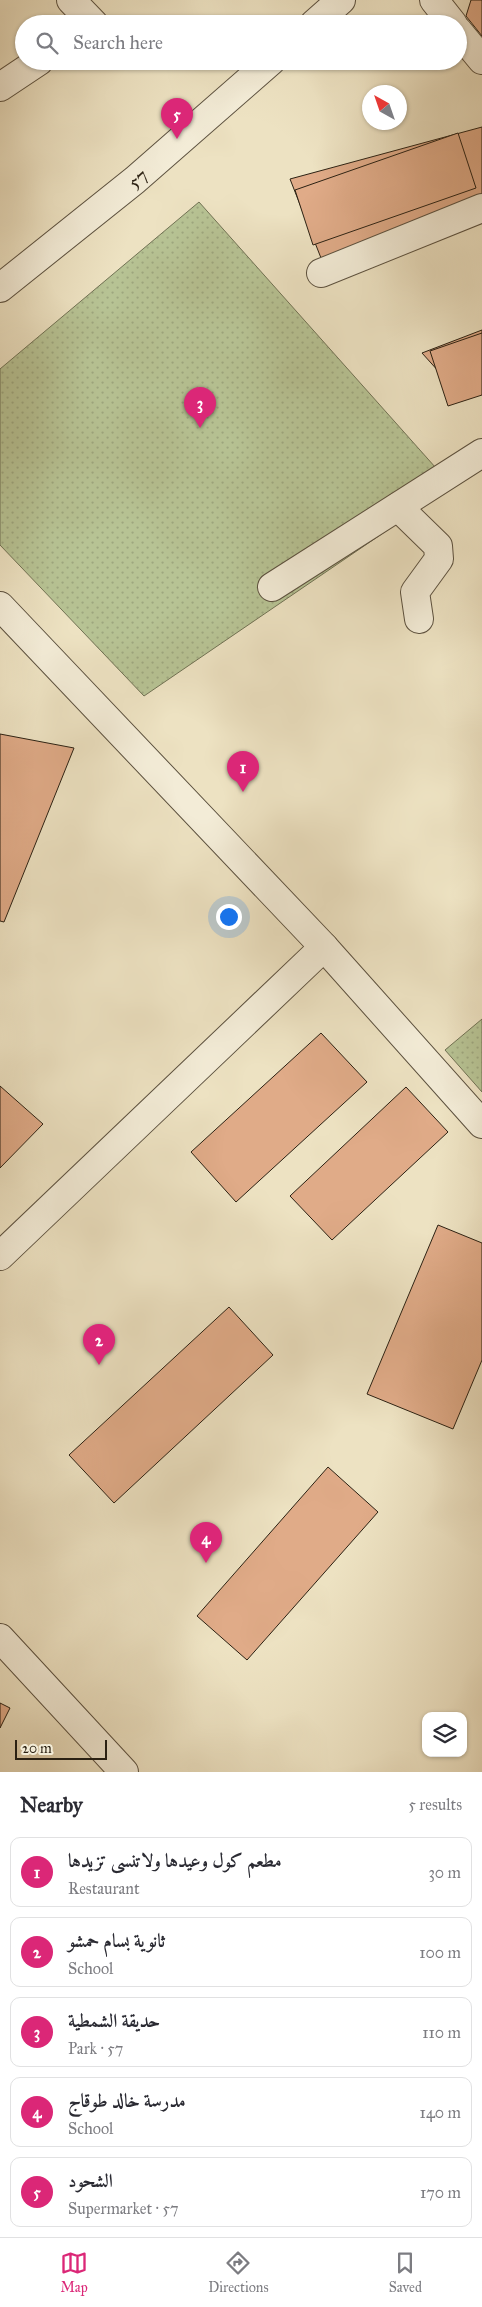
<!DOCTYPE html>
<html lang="en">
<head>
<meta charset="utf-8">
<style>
	:root { --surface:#fff; --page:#f2f2f3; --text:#2b2b33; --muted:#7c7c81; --line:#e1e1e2; --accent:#db2777 }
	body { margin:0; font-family:"IM FELL Great Primer",Amiri,serif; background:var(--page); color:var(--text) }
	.controls { position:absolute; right:15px; bottom:15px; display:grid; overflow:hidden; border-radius:10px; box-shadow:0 1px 4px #0004 }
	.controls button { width:45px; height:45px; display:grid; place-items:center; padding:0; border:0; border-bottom:1px solid var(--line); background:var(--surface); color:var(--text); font:25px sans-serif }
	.compass { position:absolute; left:362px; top:85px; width:45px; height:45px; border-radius:50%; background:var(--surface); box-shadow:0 1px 4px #0004; rotate:320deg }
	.scale { position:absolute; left:15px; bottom:12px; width:92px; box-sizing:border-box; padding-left:5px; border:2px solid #2b2113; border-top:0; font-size:14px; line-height:18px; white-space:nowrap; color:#2b2113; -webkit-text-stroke:4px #f3ecd7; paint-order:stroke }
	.you { position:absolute; left:228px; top:916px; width:18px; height:18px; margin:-12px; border:4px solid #fff; border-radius:50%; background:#1a73e8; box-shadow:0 0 0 8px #1a73e833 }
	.badge { display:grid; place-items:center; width:32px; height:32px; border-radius:50%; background:var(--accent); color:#fff; font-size:16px; font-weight:700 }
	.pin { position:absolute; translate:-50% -41px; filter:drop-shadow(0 1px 2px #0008) }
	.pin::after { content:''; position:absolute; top:26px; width:18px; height:15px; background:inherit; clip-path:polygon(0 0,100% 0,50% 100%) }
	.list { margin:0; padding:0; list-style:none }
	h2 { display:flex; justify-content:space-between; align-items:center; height:65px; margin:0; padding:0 20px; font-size:21px }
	h2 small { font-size:16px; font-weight:400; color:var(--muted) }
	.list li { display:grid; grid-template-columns:32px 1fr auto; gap:15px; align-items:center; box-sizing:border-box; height:70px; margin:0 10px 10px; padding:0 10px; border:1px solid var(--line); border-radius:10px }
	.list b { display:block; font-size:19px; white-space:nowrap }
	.list p { margin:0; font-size:16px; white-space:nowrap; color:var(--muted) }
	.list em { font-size:16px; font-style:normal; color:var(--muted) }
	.icon { flex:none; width:28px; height:28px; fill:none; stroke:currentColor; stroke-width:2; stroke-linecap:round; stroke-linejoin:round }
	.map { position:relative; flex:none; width:482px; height:1772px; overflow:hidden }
	.search { position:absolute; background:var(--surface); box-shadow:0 1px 4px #0004; left:15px; right:15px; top:15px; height:55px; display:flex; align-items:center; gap:12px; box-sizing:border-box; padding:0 18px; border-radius:28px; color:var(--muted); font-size:19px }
	.sheet { height:465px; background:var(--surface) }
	nav { display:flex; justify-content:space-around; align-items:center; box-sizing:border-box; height:70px; border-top:1px solid var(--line); background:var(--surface); font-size:14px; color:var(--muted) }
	nav a { display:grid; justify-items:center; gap:2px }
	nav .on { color:var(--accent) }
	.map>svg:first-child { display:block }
	.park { fill:url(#park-dots); stroke:#717254 }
	.building { fill:#e0ab88; stroke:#2b2113 }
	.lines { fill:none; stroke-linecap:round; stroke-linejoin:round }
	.minor-casing { stroke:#5c513f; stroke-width:30 }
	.minor { stroke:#f3ecd7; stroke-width:28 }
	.labels { text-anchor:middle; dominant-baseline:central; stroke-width:5; stroke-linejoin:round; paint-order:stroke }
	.street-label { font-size:19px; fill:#2b2113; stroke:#f3ecd7 }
</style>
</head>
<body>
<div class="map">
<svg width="482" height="1772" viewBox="0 0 482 1772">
	<defs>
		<pattern id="park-dots" width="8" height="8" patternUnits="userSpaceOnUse" patternTransform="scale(1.25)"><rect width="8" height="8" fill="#b7c394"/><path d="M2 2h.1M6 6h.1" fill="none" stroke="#9ea77f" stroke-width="1.8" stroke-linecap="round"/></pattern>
	</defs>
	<rect width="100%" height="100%" fill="#ede2c2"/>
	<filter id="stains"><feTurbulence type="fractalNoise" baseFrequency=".004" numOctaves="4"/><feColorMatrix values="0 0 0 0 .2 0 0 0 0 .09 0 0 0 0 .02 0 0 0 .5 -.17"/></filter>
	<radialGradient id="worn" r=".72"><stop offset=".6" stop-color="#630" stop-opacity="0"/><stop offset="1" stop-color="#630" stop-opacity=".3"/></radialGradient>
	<g class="park">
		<polygon points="199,202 452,486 144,696 0,545 0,369"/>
		<polygon points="482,1019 482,1092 445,1050"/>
	</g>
	<g class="building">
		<polygon points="471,0 482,0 482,36 466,16"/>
		<polygon points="482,127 482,200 321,258 290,179"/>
		<polygon points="458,133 476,188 313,245 295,190"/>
		<polygon points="482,330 482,387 459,394 422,353"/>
		<polygon points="482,333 482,395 448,406 430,351"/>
		<polygon points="0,734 74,748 4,922 0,921"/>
		<polygon points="321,1033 367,1082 236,1202 191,1152"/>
		<polygon points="0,1086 43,1124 0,1168"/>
		<polygon points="406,1087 448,1132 332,1240 290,1196"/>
		<polygon points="438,1225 482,1243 482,1360 453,1429 367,1394"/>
		<polygon points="229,1307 273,1355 114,1503 69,1455"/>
		<polygon points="328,1467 378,1512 247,1660 197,1616"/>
		<polygon points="0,1703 10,1708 0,1728"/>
	</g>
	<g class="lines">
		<defs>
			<g id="minor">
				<polyline points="71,0 94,24"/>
				<polyline points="434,0 453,24"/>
				<polyline points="314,24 341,0"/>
				<polyline points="458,31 482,60"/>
				<polyline points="0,87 39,61"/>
				<polyline points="321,273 482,208"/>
				<path id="s1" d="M0,288L135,180L271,61"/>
				<polyline points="398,507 438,546 439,559 415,592 419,619"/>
				<polyline points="272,587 482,453"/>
				<polyline points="0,606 324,947 482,1124"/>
				<polyline points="0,1256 324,947"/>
				<polyline points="0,1638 124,1772"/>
			</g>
		</defs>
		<use href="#minor" class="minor-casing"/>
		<use href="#minor" class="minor"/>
	</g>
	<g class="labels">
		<g class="street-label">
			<text stroke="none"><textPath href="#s1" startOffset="176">57</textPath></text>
		</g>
	</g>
	<rect width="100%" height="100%" filter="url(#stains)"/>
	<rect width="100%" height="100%" fill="url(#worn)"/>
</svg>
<div class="controls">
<button><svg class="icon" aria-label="layers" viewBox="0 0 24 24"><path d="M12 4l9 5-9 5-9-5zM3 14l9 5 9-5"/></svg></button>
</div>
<svg class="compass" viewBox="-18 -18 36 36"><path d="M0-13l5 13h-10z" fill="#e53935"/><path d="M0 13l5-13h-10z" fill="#7c7c81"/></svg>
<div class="scale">20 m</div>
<div class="you"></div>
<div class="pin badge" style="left:243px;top:792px">1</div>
<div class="pin badge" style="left:99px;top:1365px">2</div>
<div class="pin badge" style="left:200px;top:428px">3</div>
<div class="pin badge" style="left:206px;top:1563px">4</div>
<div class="pin badge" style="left:177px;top:139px">5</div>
<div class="search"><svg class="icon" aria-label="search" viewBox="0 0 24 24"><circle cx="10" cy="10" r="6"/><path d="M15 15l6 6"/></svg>Search here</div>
</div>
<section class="sheet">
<h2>Nearby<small>5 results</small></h2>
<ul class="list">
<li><span class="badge">1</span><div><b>مطعم كول وعيدها ولاتنسى تزيدها</b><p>Restaurant</p></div><em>30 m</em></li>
<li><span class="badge">2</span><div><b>ثانوية بسام حمشو</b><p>School</p></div><em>100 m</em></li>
<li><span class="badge">3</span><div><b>حديقة الشمطية</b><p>Park · 57</p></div><em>110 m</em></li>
<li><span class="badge">4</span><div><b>مدرسة خالد طوقاج</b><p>School</p></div><em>140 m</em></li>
<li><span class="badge">5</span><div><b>الشحود</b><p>Supermarket · 57</p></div><em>170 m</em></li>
</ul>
</section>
<nav>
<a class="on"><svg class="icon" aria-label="map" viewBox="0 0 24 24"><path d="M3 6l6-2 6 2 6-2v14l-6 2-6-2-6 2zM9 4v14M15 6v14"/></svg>Map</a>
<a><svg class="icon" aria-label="directions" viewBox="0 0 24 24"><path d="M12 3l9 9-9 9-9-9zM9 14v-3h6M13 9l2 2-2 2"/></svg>Directions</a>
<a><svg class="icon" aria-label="saved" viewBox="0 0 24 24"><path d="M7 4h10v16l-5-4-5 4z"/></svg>Saved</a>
</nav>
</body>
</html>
